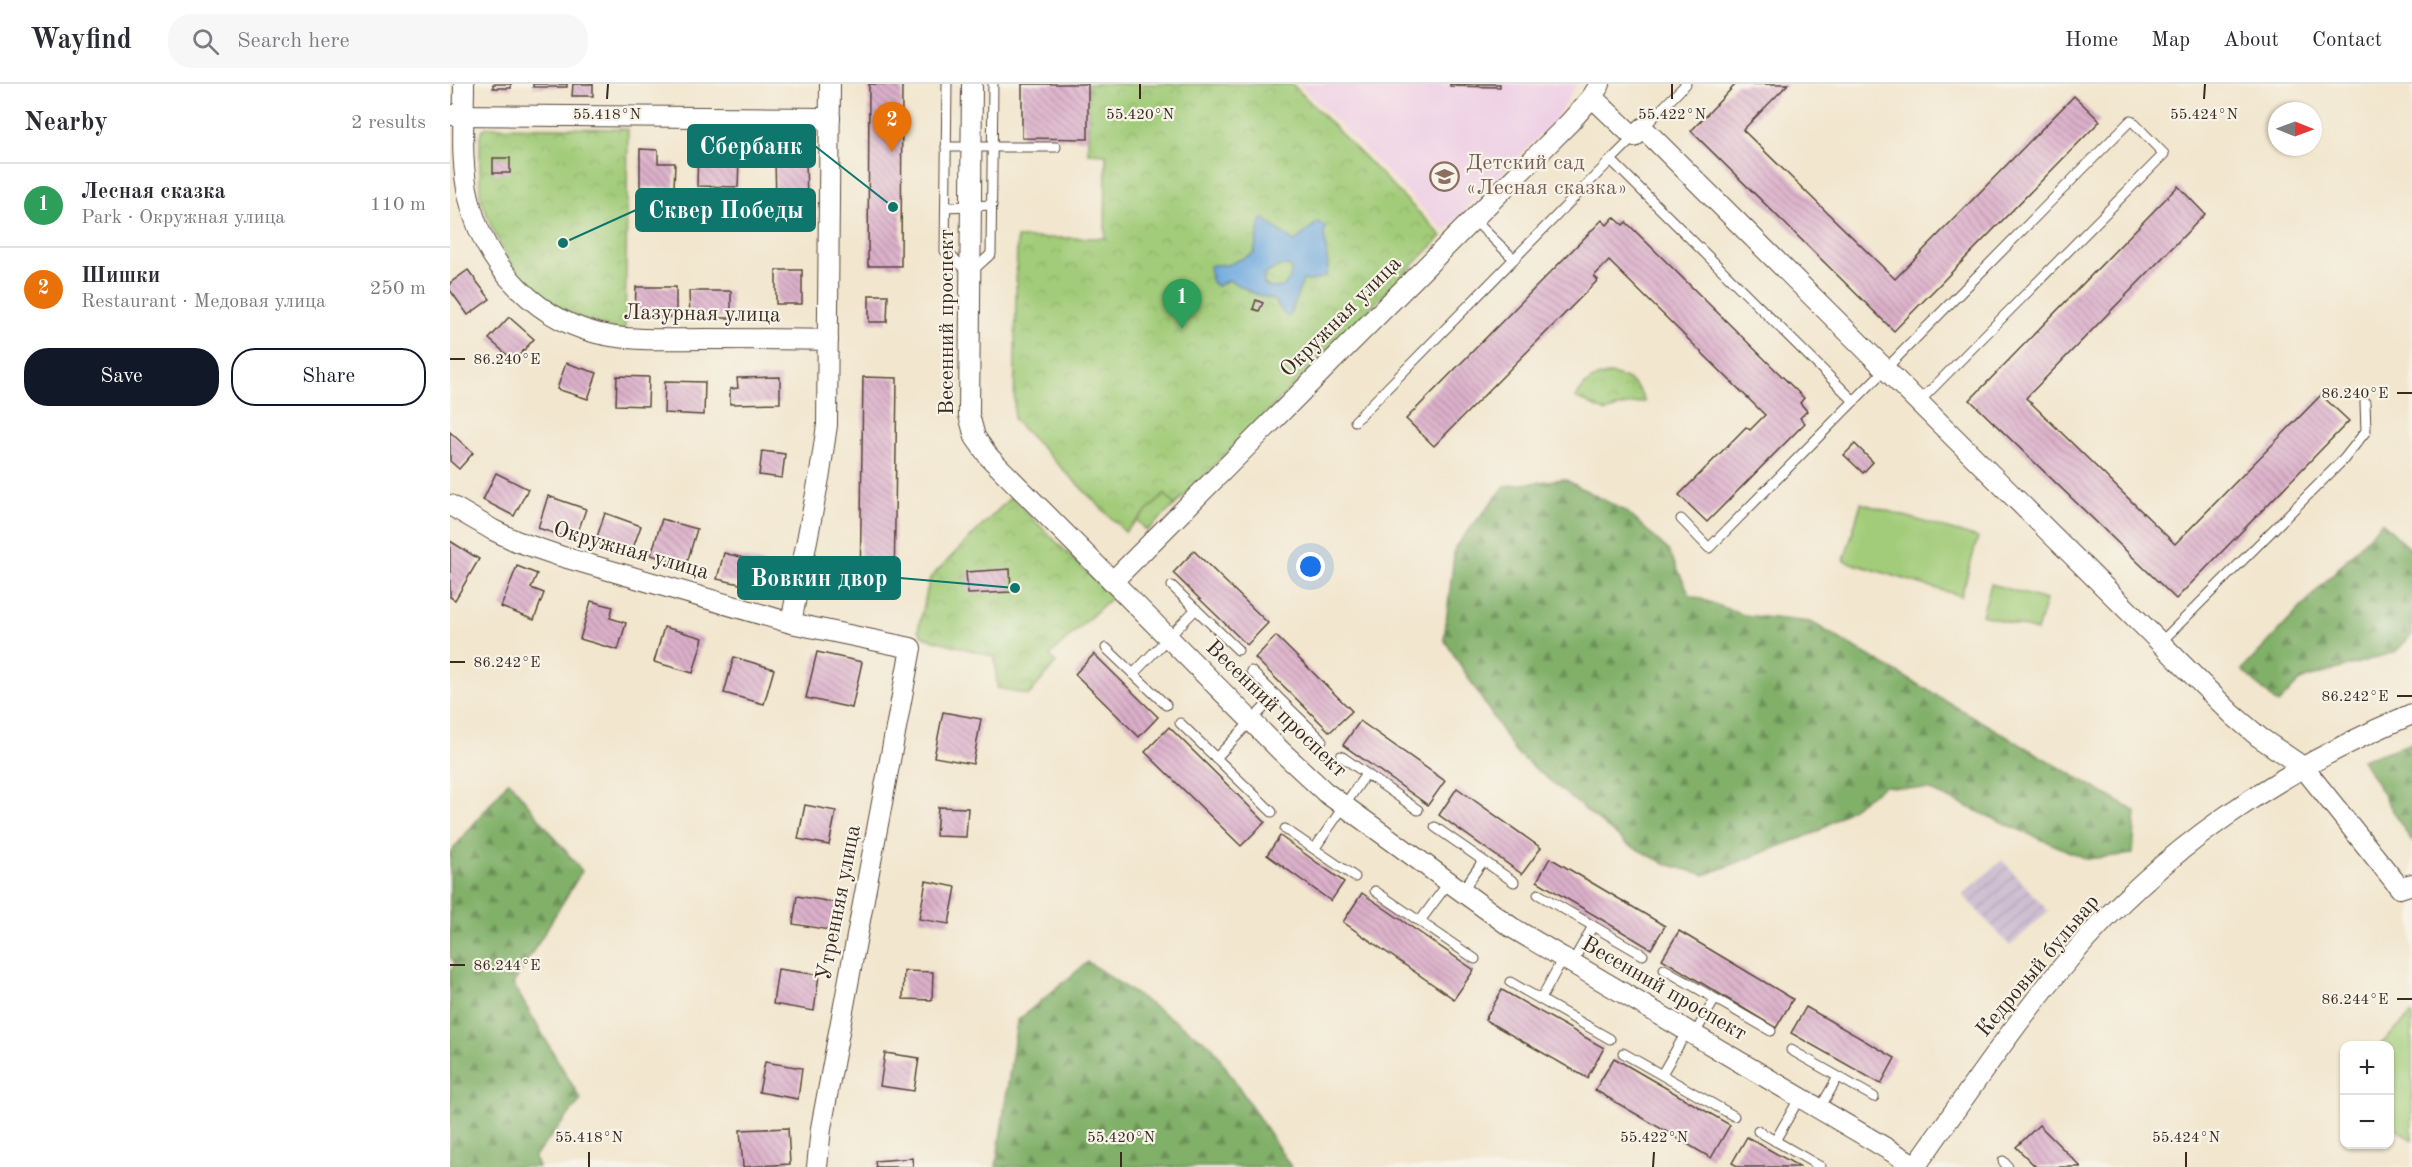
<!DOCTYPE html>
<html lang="en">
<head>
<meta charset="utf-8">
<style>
	:root { --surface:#fff; --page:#f7f7f7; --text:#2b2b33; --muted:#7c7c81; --line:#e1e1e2; --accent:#111827 }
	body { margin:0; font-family:"Old Standard TT",serif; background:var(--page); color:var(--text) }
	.controls { position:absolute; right:18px; bottom:18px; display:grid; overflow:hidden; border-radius:12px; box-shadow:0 2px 4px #0004 }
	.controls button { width:54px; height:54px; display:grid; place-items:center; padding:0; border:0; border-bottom:2px solid var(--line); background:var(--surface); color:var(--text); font:30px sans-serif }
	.compass { position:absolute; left:1818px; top:18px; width:54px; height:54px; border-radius:50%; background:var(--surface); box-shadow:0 2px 4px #0004; rotate:91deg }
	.you { position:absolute; left:861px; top:483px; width:21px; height:21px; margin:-15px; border:4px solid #fff; border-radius:50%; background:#1a73e8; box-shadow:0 0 0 9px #1a73e833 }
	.badge { display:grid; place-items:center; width:39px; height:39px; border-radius:50%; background:var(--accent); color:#fff; font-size:20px; font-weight:700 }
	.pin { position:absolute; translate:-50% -50px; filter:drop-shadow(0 2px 3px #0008) }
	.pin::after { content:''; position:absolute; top:32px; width:21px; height:18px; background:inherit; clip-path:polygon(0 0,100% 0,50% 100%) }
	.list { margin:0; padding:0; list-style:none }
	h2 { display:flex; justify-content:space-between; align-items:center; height:78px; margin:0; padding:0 24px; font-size:26px }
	h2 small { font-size:20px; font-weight:400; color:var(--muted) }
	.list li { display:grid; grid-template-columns:39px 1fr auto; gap:18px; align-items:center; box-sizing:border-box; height:84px; padding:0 24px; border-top:2px solid var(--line) }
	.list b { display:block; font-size:22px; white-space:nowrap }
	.list p { margin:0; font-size:20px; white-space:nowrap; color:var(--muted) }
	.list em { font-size:20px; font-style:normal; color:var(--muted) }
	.actions { display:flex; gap:12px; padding:18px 24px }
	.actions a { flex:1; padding:14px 0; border:2px solid var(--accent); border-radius:24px; text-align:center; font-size:21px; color:var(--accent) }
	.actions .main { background:var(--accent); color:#fff }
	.icon { flex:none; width:33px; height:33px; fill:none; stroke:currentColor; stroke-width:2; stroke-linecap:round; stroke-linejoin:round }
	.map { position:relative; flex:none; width:1962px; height:1083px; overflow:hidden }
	header { display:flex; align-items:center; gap:36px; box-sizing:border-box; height:84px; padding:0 30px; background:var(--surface); border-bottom:2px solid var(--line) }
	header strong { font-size:28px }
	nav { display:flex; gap:33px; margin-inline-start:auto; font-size:21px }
	.search { width:420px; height:54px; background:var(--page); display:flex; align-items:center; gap:15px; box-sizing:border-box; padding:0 21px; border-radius:24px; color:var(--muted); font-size:22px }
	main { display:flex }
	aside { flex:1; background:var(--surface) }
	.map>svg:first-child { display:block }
	.built { fill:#efd0e5 }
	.industrial { fill:url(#industrial-furrows) }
	.grass { fill:url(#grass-tufts); stroke:#6e7b4c; stroke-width:1.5 }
	.forest { fill:url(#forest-firs); stroke:#5e6d44; stroke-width:1.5 }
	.park { fill:url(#park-crowns); stroke:#6e7b4c; stroke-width:1.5 }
	.garden { fill:#a2cc79; stroke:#6e7b4c; stroke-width:1.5 }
	.water { fill:#6da9de; stroke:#546a7e; stroke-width:1.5; fill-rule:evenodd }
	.building { fill:url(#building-back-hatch) }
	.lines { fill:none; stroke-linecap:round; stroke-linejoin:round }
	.service-casing { stroke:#564638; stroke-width:11 }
	.minor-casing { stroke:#564638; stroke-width:22 }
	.service { stroke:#fff; stroke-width:9 }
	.minor { stroke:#fff; stroke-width:20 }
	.ticks { fill:none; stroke:#3b2a1e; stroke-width:2 }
	.labels { text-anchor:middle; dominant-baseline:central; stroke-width:4.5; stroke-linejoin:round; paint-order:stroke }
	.education-label { font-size:22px; fill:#785e54; stroke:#f7f3e8; text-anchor:start }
	.street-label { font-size:22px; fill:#3b2a1e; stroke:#f7f3e8 }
	.ticks-label { font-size:15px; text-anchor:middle; fill:#3b2a1e; stroke:#f7f3e8; stroke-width:4.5; stroke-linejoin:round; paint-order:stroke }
	.leader { fill:none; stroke:#0f766e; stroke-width:2 }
	.callout-dot { fill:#0f766e; stroke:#f7f3e8; stroke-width:2 }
	.callout { fill:#0f766e; stroke:#0f766e; stroke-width:2 }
	.callout-label { font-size:24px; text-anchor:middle; font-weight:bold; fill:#fff }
</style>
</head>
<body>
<header>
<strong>Wayfind</strong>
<div class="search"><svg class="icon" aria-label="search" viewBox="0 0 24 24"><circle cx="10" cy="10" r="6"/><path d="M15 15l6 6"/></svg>Search here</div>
<nav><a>Home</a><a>Map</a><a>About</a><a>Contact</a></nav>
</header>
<main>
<aside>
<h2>Nearby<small>2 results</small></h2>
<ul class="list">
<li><span class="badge" style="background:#2e9e5b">1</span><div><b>Лесная сказка</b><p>Park · Окружная улица</p></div><em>110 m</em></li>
<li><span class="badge" style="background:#e8710a">2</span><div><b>Шишки</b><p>Restaurant · Медовая улица</p></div><em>250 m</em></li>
</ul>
<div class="actions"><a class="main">Save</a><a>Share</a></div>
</aside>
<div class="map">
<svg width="1962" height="1083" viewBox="0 0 1962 1083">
	<defs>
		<pattern id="industrial-furrows" width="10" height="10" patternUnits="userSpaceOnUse" patternTransform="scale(1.5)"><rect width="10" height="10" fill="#cdbed2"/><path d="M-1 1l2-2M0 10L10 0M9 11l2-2" fill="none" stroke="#b1a3b4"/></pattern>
		<pattern id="grass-tufts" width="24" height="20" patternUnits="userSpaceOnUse" patternTransform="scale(1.5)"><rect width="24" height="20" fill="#a2cc79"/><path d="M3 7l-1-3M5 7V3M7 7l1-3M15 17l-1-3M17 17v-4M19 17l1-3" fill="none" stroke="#8caf68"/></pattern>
		<pattern id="forest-firs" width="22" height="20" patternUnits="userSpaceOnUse" patternTransform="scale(1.5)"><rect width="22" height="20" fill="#81b069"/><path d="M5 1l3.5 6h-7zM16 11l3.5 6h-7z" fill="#6b8f56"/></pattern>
		<pattern id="park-crowns" width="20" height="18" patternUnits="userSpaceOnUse" patternTransform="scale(1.5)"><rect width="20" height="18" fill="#a2cc79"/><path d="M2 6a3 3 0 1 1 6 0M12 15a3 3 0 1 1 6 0" fill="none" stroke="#8caf68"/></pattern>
		<pattern id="building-back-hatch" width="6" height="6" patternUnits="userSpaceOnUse" patternTransform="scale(1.5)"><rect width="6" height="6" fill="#dcb0cb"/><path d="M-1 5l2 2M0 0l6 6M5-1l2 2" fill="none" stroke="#b48fa4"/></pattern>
	</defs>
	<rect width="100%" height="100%" fill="#f7f3e8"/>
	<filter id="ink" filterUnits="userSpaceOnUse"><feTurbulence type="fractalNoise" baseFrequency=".0167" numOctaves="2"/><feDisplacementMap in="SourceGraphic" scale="12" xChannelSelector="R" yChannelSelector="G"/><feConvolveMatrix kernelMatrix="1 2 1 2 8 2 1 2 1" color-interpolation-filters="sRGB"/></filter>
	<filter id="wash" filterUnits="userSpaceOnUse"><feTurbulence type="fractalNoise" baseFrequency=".008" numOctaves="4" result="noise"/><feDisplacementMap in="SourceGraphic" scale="24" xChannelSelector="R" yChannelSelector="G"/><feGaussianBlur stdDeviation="1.35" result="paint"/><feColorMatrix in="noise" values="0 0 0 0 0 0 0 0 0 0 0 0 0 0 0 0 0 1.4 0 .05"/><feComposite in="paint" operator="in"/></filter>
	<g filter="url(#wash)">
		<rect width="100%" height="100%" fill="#f2e6ce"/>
		<polygon class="built" points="849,0 1127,0 1104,37 995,147"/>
		<polygon class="industrial" points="1552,776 1598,827 1560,862 1513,811"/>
		<polygon class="grass" points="715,410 725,421 697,447 687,436"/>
		<g class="forest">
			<polygon points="1114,395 1177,428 1218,466 1240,511 1294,531 1361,538 1686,728 1683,770 1636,775 1479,706 1434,702 1367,748 1255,791 1216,780 1177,760 1065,668 994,555 1005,463 1055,402"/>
			<polygon points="1932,438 1962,467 1962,551 1945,568 1851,596 1828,620 1792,586"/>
			<polygon points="1962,659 1962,758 1912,676"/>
			<polygon points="59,697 132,787 63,900 131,1016 84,1073 88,1083 0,1083 0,889 5,879 0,873 0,769"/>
			<polygon points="638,878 762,962 841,1083 546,1083 567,937"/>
		</g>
		<g class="park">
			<polygon points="638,0 842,0 992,152 725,421 715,410 675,448 564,336 567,154 655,154 656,70 638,69"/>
			<polygon points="38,43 178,45 175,248 134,236 102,219 74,197 58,176 41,142 30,111 30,51 33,45"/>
			<path d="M1160,290C1178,293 1189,301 1195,318L1172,322L1156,328L1126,314C1134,299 1144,292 1160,290Z"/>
			<polygon points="561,413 662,513 600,571 606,579 579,611 547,604 545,573 474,553 468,546 480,494"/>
		</g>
		<g class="garden">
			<polygon points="1411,419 1528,454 1511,512 1394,477"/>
			<polygon points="1541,500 1596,516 1587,547 1532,531"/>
			<polygon points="1962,930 1962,1057 1940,1039 1940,962 1930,961"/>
		</g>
		<path class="water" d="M814,135L844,158L868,138L876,144L874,149L878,182L876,192L862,197L853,196L839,233L835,231L824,216L803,209L779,196L767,202L762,198L759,183L763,181H778L804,169L811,137ZM829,182H839L841,185L840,195L833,203L821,204L814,200V191Z"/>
		<g id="blocks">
			<g class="building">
				<rect x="43" y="0" width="18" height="4"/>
				<rect x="83" y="0" width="34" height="3"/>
				<polygon points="123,0 143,0 143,12 122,12"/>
				<polygon points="419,0 452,0 451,182 418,182"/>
				<polygon points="572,0 638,0 638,55 572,54"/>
				<polygon points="1000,0 1050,0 1050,3 1000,2"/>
				<polygon points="1286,0 1338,0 1293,46 1445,195 1624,12 1650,37 1444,247 1241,47"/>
				<polygon points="248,61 271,61 271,75 289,76 288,103 247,102"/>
				<polygon points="190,65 208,66 208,79 225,79 224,104 190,103"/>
				<rect x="43" y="74" width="17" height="15"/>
				<polygon points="325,77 356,77 357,117 326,118"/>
				<polygon points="1728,102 1755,130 1576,314 1725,460 1871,311 1899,337 1726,515 1520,316"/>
				<polygon points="1164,133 1173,141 1176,138 1354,314 1350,319 1357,327 1350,334 1355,339 1257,438 1229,411 1296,343 1300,346 1315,331 1159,177 1144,192 1148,196 984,362 956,335 1152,136 1157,141"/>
				<polygon points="18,186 40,215 18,231 0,206 0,199"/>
				<rect x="326" y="186" width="26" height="34"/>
				<polygon points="186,203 226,203 226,233 185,233"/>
				<polygon points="239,207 281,207 281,234 240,234"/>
				<polygon points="419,211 438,211 437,238 419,238"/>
				<polygon points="806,216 813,219 809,227 803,225"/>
				<polygon points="59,233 84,255 64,277 39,255"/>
				<polygon points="116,279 147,289 138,315 107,305"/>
				<polygon points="167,292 199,293 198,322 166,321"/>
				<polygon points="330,293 330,319 280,320 280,305 288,304 287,294"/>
				<polygon points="413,293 447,294 444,507 410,506"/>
				<polygon points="215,297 255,298 254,331 214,329"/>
				<polygon points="0,348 23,369 9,385 0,377"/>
				<polygon points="1405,360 1423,378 1413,389 1394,371"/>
				<polygon points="312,367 335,370 332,394 309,391"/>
				<polygon points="46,389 78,405 64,432 33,416"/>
				<polygon points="98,412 136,425 125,456 88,444"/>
				<polygon points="155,429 191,442 180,472 145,459"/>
				<polygon points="212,435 247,445 236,482 201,471"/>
				<polygon points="0,457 29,475 5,516 0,513"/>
				<polygon points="744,467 818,539 797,561 723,489"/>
				<polygon points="274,469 314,479 308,504 267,495"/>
				<polygon points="67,482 87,490 81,504 94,509 84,536 51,523"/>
				<polygon points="560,485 561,508 518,510 516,488"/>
				<polygon points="141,517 163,523 160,534 176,539 168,566 130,555"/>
				<polygon points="214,543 253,554 243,589 204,578"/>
				<polygon points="826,552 902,627 880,648 805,574"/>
				<polygon points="367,568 412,578 402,624 356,614"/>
				<polygon points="644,570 708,633 689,653 625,590"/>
				<polygon points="284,573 324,585 314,620 274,609"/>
				<polygon points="493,628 531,635 523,680 484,673"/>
				<polygon points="910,637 995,697 978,721 893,661"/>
				<polygon points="719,643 815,738 791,762 695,668"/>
				<polygon points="1007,704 1091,764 1072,790 989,731"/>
				<polygon points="355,721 386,727 379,761 348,755"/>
				<polygon points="488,723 518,724 516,753 486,752"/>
				<polygon points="830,752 894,798 881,817 817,771"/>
				<polygon points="1100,774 1215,842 1201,865 1087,797"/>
				<polygon points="476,797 506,803 499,840 469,835"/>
				<polygon points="912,809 1024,886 1004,915 893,838"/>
				<polygon points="347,812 389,819 385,847 343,840"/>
				<polygon points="1229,847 1343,915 1326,944 1212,875"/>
				<polygon points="328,885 369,891 364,927 323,920"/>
				<polygon points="454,887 483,888 482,916 453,915"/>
				<polygon points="1052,906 1154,964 1137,994 1035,936"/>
				<polygon points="1356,923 1445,974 1431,1000 1341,949"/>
				<polygon points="435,969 469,974 464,1007 430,1002"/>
				<polygon points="1164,974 1280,1041 1261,1074 1145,1006"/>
				<polygon points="315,978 352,984 348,1015 309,1008"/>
				<polygon points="1589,1041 1631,1083 1586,1083 1566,1063"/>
				<polygon points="338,1044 340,1080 293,1083 290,1046"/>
				<polygon points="1297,1053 1350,1083 1289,1083 1282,1079"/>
				<polygon points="462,1074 463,1083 426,1083 425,1077"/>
			</g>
		</g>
	</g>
	<g filter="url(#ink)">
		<use href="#blocks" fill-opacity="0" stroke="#564638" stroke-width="1.5"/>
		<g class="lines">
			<defs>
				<g id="service">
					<polyline points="497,0 495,167 520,189 541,170 543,0"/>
					<polyline points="1193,44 1236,0"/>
					<polyline points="496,63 606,63"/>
					<polyline points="1161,76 1184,53"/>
					<polyline points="496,123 542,121"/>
					<polyline points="1023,135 1064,175"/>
					<polyline points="905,337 1161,76 1404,317"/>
					<polyline points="1231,435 1259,464 1681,36 1714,70 1469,318"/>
					<polyline points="722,502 788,566"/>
					<polyline points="1711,558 1894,375 1916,347 1915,318"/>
					<polyline points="656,564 716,621"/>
					<polyline points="801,587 872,656"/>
					<polyline points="683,590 746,525"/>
					<polyline points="730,639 822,728"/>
					<polyline points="891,672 968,726"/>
					<polyline points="766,674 826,611"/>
					<polyline points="985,743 1064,798"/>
					<polyline points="835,745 905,793"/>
					<polyline points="865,764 916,690"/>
					<polyline points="925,807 1025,875"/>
					<polyline points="1012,807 1033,777"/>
					<polyline points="1088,810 1193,871"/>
					<polyline points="970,837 999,798"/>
					<polyline points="1122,879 1143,842"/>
					<polyline points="1214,885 1321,947"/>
					<polyline points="1060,898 1160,955"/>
					<polyline points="1091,915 1113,874"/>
					<polyline points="1244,951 1265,915"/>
					<polyline points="1341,966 1424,1013"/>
					<polyline points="1173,969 1284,1032"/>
					<polyline points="1212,990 1237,947"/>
					<polyline points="1370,1024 1388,993"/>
					<polyline points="1308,1047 1371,1083"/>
					<polyline points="1325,1057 1350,1013"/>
					<polyline points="1553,1077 1558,1083"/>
				</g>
				<g id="minor">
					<path d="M14,0C14,37 10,78 19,114C34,182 89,240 160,252C191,257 224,255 255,255C296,255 337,255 378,256"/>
					<polyline points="522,0 519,331 525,353 539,373 831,667 875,708 1061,843 1468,1083"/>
					<polyline points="1142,13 1184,53 1193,44 1783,631 1809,653 1853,683 1950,804 1962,800"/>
					<polyline points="0,31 380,34"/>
					<polyline points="0,421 43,446 66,457 110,472 341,539 461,564 371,1044 367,1083"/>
					<polyline points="663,497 1120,38 1142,13 1150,0"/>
					<polyline points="341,539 370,389 377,341 380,0"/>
					<path d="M1465,1083C1515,1013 1563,941 1619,875C1711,766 1831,685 1962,630"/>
				</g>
			</defs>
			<use href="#service" class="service-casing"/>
			<use href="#minor" class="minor-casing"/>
			<use href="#service" class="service"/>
			<use href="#minor" class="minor"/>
		</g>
	</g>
	<path class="ticks" d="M157,15L158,0M690,15V0M1222,15V0M1754,15L1755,0M0,275H15M1947,309H1962M0,578H15M1947,612H1962M0,881H15M1947,915H1962M139,1083V1068M671,1083V1068M1203,1083L1204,1068M1736,1083V1068"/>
	<defs>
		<symbol id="school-ring" viewBox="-11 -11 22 22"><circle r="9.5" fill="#f7f3e8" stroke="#8d6e63" stroke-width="1.5"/><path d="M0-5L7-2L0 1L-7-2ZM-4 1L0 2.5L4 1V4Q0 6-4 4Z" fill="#8d6e63"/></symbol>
	</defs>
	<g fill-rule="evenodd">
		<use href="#school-ring" x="978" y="76" width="33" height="33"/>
	</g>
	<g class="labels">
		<g class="education-label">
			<text x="1016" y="79">Детский сад<tspan x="1016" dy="25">«Лесная сказка»</tspan></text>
		</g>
		<g class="street-label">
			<text transform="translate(252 230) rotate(1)">Лазурная улица</text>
			<text transform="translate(891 233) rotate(-45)">Окружная улица</text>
			<text transform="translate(497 238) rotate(-90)">Весенний проспект</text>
			<text transform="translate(181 467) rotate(16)">Окружная улица</text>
			<text transform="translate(826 625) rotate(44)">Весенний проспект</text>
			<text transform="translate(389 819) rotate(-79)">Утренняя улица</text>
			<text transform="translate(1588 882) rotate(-50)">Кедровый бульвар</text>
			<text transform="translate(1214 905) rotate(30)">Весенний проспект</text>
		</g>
	</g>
	<g class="ticks-label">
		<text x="157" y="35">55.418°N</text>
		<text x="690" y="35">55.420°N</text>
		<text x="1222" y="35">55.422°N</text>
		<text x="1754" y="35">55.424°N</text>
		<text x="57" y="280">86.240°E</text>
		<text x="1905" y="314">86.240°E</text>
		<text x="57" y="583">86.242°E</text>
		<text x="1905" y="617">86.242°E</text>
		<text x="57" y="886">86.244°E</text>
		<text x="1905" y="920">86.244°E</text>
		<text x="139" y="1058">55.418°N</text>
		<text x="671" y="1058">55.420°N</text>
		<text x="1204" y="1058">55.422°N</text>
		<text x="1736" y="1058">55.424°N</text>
	</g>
	<path class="leader" d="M443 123L365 62M113 159L186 126M565 504L450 494"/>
	<g class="callout-dot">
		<circle cx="443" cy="123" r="6"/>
		<circle cx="113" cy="159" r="6"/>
		<circle cx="565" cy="504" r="6"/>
	</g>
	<g class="callout">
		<rect x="238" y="41" width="127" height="42" rx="6"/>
		<rect x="186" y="105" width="179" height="42" rx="6"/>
		<rect x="288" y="473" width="162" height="42" rx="6"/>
	</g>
	<g class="callout-label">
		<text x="301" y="70">Сбербанк</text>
		<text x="276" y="134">Сквер Победы</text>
		<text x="369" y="502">Вовкин двор</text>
	</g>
</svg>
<div class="controls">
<button>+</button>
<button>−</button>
</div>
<svg class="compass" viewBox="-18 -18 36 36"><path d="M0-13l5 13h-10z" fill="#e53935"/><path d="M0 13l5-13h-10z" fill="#7c7c81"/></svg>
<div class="you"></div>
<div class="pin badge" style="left:732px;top:245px;background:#2e9e5b">1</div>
<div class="pin badge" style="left:442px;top:68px;background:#e8710a">2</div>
</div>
</main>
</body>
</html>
